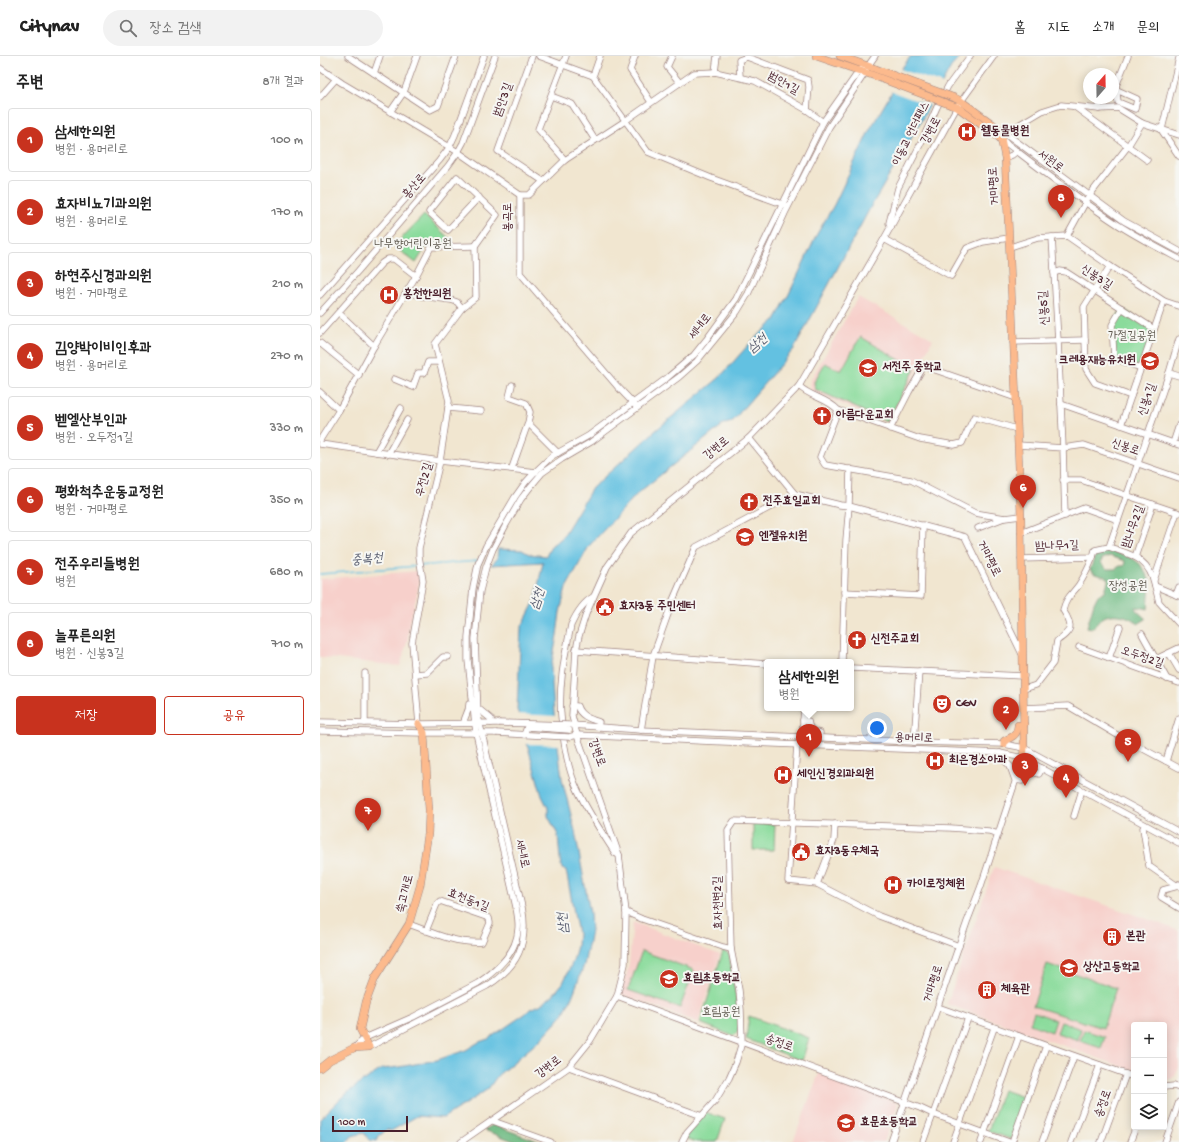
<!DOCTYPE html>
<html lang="ko">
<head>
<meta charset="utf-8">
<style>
	:root { --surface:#fff; --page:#f2f2f2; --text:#222; --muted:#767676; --line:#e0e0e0; --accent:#c8321e }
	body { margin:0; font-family:"Gochi Hand","Poor Story",sans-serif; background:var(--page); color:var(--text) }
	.controls { position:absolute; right:12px; bottom:12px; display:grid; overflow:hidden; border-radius:4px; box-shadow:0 2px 10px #0003 }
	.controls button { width:36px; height:36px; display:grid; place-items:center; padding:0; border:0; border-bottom:1px solid var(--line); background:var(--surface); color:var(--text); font:20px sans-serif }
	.compass { position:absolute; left:763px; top:12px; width:36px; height:36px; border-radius:50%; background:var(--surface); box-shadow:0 2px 10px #0003; rotate:20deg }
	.scale { position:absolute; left:12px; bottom:10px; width:76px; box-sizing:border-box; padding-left:4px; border:2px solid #4a1f2b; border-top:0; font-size:11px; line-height:14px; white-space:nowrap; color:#4a1f2b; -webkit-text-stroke:3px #f6f6f2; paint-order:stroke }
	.you { position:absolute; left:557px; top:672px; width:14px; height:14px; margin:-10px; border:3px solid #fff; border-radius:50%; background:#1a73e8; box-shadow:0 0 0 6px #1a73e833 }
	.badge { display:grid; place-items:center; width:26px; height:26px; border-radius:50%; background:var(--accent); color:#fff; font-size:13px; font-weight:700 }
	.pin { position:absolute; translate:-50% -33px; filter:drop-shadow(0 1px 2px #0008) }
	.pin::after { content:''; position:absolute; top:21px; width:14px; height:12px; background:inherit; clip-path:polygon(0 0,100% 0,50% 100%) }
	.popup { position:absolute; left:444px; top:603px; width:90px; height:52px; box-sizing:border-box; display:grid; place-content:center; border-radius:4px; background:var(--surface); filter:drop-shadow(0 1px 3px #0005); font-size:13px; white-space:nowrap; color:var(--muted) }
	.popup b { font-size:15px; color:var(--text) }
	.popup::after { content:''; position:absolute; left:50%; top:100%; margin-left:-8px; border:8px solid transparent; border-top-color:var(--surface) }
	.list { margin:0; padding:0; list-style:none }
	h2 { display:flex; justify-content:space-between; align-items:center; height:52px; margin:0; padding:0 16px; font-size:17px }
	h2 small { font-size:13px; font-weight:400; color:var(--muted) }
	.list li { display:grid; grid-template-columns:26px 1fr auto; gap:12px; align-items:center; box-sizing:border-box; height:64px; margin:0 8px 8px; padding:0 8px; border:1px solid var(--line); border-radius:4px }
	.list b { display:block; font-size:15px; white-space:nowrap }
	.list p { margin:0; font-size:13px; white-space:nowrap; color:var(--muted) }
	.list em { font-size:13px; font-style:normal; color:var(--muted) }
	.actions { display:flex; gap:8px; padding:12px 16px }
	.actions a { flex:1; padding:9px 0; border:1px solid var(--accent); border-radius:4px; text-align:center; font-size:14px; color:var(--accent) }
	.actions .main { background:var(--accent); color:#fff }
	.icon { flex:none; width:22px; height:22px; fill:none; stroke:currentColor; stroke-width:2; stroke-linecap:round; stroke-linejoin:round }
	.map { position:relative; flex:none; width:859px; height:1086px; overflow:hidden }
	header { display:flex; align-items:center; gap:24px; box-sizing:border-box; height:56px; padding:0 20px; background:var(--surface); border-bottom:1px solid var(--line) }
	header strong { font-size:19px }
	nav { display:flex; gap:22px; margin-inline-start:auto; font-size:14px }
	.search { width:280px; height:36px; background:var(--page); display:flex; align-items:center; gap:10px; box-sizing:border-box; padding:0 14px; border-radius:22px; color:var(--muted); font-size:15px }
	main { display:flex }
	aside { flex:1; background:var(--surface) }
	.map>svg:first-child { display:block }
	.built { fill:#f7d0cb }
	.green { fill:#8adb9b; stroke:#6a7d63 }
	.forest { fill:#6fbb83; stroke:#5c6d57; fill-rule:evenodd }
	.water { fill:#63c1e1; stroke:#567086 }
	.pier { fill:#f1e6d0 }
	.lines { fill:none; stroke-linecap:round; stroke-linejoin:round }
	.stream { stroke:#63c1e1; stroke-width:1.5 }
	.minor-casing { stroke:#9e827e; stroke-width:7 }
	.major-casing { stroke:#9e827e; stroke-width:8 }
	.minor { stroke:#fff; stroke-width:5.5 }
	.major { stroke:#fcba8d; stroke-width:7 }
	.minor-bridge-casing { stroke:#9e827e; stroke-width:7; stroke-linecap:butt }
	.major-bridge-casing { stroke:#9e827e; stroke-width:8; stroke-linecap:butt }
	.minor-bridge { stroke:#fff; stroke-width:5.5 }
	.major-bridge { stroke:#fcba8d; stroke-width:7 }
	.labels { text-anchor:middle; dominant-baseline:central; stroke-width:4; stroke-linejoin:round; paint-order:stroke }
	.street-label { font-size:12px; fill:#4a1f2b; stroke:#f6f6f2 }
	.poi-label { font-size:12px; font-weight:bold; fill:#4a1f2b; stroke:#f6f6f2; text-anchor:start }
	.park-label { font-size:12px; fill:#5d574d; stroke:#f6f6f2 }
	.water-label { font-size:13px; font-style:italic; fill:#53586b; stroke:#f6f6f2 }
</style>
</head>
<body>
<header>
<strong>Citynav</strong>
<div class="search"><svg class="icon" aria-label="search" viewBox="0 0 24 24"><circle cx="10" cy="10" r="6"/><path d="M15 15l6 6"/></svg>장소 검색</div>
<nav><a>홈</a><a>지도</a><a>소개</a><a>문의</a></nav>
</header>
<main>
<aside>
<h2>주변<small>8개 결과</small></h2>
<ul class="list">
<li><span class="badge">1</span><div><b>삼세한의원</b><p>병원 · 용머리로</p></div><em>100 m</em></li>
<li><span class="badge">2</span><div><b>효자비뇨기과의원</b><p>병원 · 용머리로</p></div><em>170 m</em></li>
<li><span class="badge">3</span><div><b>하현주신경과의원</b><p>병원 · 거마평로</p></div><em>210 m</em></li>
<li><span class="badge">4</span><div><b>김양박이비인후과</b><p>병원 · 용머리로</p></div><em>270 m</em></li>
<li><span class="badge">5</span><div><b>벧엘산부인과</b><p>병원 · 오두정1길</p></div><em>330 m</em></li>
<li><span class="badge">6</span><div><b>평화척추운동교정원</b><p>병원 · 거마평로</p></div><em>350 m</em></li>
<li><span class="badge">7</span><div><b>전주우리들병원</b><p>병원</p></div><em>680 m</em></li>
<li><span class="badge">8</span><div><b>늘푸른의원</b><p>병원 · 신봉3길</p></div><em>710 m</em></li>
</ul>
<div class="actions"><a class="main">저장</a><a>공유</a></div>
</aside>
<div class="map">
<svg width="859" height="1086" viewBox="0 0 859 1086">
	<rect width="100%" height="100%" fill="#f6f6f2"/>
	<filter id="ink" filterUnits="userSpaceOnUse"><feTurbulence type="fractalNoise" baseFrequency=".025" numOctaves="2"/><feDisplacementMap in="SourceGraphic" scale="8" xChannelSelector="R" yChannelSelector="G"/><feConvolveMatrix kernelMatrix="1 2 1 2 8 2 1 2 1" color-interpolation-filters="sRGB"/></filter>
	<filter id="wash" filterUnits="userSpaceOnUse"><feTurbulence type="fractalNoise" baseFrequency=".012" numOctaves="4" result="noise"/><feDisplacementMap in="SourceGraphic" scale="16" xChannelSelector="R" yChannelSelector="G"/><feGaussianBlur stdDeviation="0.9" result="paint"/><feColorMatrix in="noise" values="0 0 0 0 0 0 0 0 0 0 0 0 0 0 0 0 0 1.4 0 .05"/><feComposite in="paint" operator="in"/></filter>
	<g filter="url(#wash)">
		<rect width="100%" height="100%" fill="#f1e6d0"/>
		<g class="built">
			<polygon points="538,241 613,283 569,368 491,335 490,325"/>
			<polygon points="98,515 100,522 97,539 89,569 88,583 80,610 0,601 0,523"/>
			<polygon points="674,811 833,865 859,875 859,1011 855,1020 846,1026 844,1025 844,969 814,969 814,1015 627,948"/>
			<polygon points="313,866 400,899 378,967 301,938 309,908"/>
			<polygon points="499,1017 578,1047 564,1086 473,1086"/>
		</g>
		<g class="green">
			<polygon points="104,159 131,184 130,187 109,186 96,207 74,190"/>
			<polygon points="802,252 834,273 821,312 794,302 792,269"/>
			<polygon points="541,281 595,313 567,366 495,333 494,326 505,307 521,315 536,288"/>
			<polygon points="433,767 455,768 454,794 433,794"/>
			<polygon points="322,895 374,914 360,952 308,934"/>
			<polygon points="403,895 409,898 420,968 417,977 413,980 380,967"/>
			<polygon points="727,908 796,932 783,972 713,950"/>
			<polygon points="714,956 736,964 732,976 710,968"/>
			<polygon points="429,960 489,982 482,1005 426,983"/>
			<polygon points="741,966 761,973 758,984 737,977"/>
			<polygon points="764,974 785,981 781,992 760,985"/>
			<polygon points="683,1034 706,1042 691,1083 668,1075"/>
			<polygon points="385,1056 405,1063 397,1086 376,1086 364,1081"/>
		</g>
		<g class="forest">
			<path d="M788,494L812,502L820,508L829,523L830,528L828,553L824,552L816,551V554L826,563L818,568C810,559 791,555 781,563C778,566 776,569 772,572L767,571L774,547L778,539L785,535L789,522L775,518L770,514L776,497ZM790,500L805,505L804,510H800L795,513H787L781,507L782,503Z"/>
			<polygon points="173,1069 221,1086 196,1086 164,1074"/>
		</g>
		<path class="water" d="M591,0H641L631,11L595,76L549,154L474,293L420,356C415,363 413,367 404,368L318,437L269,490L246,532L240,556L237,579L231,612L234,656L242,723L255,775L270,857L271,875L264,909L252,941L242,960L220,984L178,1019L168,1033L159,1039L123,1062L97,1060L71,1075L67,1073L58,1081V1084L57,1085L49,1084L44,1077L32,1080L27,1086H0V1063L21,1042L43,1025L62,1013L79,1011L117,1004L146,994L159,986L168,983L205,958L210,953L220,949L232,940L243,927L253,905L257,890L258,878L246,814L242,813L240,804L238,779L228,760V752L222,740L197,653L201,572L215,545L223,506L171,509L177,503L178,493L202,494L209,498L226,500L232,489L242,482L272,432L335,375L399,322L431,286L455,264L469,238L497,178L514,149L549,75L572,36L581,13Z"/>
		<g class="pier">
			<polygon points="580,13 623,28 611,50 570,35"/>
			<polygon points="196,658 236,660 240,689 205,688"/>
		</g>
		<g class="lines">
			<polyline class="stream" points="0,518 158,505"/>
		</g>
	</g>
	<g filter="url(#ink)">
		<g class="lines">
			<defs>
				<g id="minor">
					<polyline points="28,0 110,54 118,50 136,0"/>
					<polyline points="212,0 178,95 223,125"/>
					<polyline points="219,0 273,20 328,96 391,122 465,149"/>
					<polyline points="315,0 310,14 331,46"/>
					<polyline points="352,0 347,11 360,27"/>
					<polyline points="0,12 22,27 138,96 200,139 200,217 297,330 315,349"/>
					<polyline points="395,16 397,0"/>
					<polyline points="54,17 60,0"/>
					<polyline points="273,20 280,0"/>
					<polyline points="420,21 419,4 427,1 488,24 489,31 487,54"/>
					<polyline points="797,34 817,43 815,53 798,46 796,30 808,0"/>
					<polyline points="231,40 252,48 275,84"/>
					<polyline points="0,41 16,23"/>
					<polyline points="755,51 827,104"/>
					<polyline points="779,53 780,42"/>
					<polyline points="70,56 84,36 97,0"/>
					<polyline points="840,72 859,100"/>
					<polyline points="842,73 859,2"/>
					<polyline points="859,79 822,67 798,52 779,53 741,49 722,55 685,77 804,165 859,195"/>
					<path d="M681,83C719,112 757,142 797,168C817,181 838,192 859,203"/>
					<polyline points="685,102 692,99 697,95"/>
					<polyline points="245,104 218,73 246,0"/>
					<polyline points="200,139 209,139 245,104 305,65 374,17 395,16 435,25 487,54 503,66"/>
					<polyline points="571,171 569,167 578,132 601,87 617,51 628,30 650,0"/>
					<polyline points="747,180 769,140 808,90 822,67"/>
					<polyline points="732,181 738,285 743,392 745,460"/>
					<polyline points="564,183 631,220 647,192 663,186 689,182"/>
					<polyline points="690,191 718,182 747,180 790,210 832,237 844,245 859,250"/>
					<polyline points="790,210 764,251 766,313 775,327 811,340"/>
					<polyline points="734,217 740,215 746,216 834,273"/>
					<polyline points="87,236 101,240 131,244 137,246 142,252"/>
					<polyline points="0,239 119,105 129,92 135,79 164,0"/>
					<polyline points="802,252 792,269 794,302 821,312"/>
					<polyline points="0,257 38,215 128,110 138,96 143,87 175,0"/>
					<polyline points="19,257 54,290"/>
					<polyline points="0,277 62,207 68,203 74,203 96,220"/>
					<polyline points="693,286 765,284"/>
					<polyline points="0,287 39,319"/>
					<polyline points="849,317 859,320"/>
					<polyline points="74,323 93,331 98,317 104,317 108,306 119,306"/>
					<polyline points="192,329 189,341 206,347 210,356 208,367 238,397"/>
					<path d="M479,330C490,341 507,342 518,354L600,383L634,389L642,387L654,361L697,373"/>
					<polyline points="0,336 19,354 54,290 96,220 111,191 155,190"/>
					<polyline points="741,348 859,389"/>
					<polyline points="128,352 161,355"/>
					<polyline points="518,354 500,401 505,409 591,424 655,457 685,462 701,460"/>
					<polyline points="801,369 844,245"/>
					<polyline points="570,373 589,336 604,310 696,342"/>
					<polyline points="429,382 475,438 520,449 529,450 526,484 522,606"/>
					<polyline points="0,384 19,354"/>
					<polyline points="853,387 859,369"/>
					<polyline points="0,388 120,405 129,345 115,288 142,252 156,241 155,190 177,159 137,121 109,156 128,174 159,141"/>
					<polyline points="698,389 743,392 764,389 859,422"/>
					<polyline points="56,396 81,352"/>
					<polyline points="68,398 87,364"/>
					<polyline points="192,412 208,367"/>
					<polyline points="530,413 529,450 645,481 702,598"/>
					<polyline points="743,424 761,424 859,457"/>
					<polyline points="658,472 684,462"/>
					<polyline points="701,477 764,452 798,464"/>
					<path d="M789,491C812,499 829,502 835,530L859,540"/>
					<polyline points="815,501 833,448"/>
					<polyline points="701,503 773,501 775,494 789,491 849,317 859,283"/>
					<polyline points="834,524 857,456"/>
					<polyline points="835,530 839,546 859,568"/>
					<polyline points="524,536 601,540 603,469"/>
					<polyline points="856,539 859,531"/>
					<path d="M273,541C262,547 256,558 251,569C250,574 249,579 248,584C243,607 239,637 241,660C243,683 246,707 255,728C265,752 281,775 295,797L299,799"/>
					<polyline points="822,578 847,623"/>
					<polyline points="759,591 859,627"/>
					<polyline points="256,594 447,608"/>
					<polyline points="849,597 859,614"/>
					<polyline points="789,602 800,571"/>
					<polyline points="836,603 859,592"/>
					<polyline points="531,612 704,620"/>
					<polyline points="96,618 107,617 123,601 128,601"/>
					<path d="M704,633L716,629L733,607L737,585C752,574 754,571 743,554C746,542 751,539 758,530C764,521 769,511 773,501"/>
					<path d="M252,650H257C260,660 270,663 279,666L278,671"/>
					<polyline points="484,652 482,681 477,689 468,825 497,828 559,860 639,890"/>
					<polyline points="704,652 748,650 799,680 859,712"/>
					<polyline points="158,653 160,654 171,663 171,667"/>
					<path d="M483,664L488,665C489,673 493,676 500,677L499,682"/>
					<polyline points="0,666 99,668 179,667"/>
					<polyline points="45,667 45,617"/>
					<path d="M144,667C144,659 149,658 149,648H153"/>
					<polyline points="99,668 92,587 103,525 99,500 99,492 120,405 216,416"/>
					<polyline points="252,669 321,674 482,681 594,686 684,688 704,692 859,776"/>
					<polyline points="321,674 333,600 353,544 376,491 475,438"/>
					<polyline points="0,675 104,677 176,677"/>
					<polyline points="249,681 257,679 381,685 680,697 703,702 859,787"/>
					<polyline points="594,686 599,615"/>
					<path d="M680,697L683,703L690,710L695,724L702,725C707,720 711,715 719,718L722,712"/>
					<polyline points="846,705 859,662"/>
					<polyline points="754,760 762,734"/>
					<polyline points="825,769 823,772 829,810 859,831"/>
					<polyline points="497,828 514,784 515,768"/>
					<polyline points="859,828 858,830 843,834 841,841 859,852"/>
					<polyline points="306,856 322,863 403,891 411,893"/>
					<path d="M89,868C113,877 136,888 162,886L170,867L169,862L120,845L117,848L106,875"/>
					<polyline points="297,940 600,1052 613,1058 689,1086"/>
					<polyline points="618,951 814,1021"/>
					<path d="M49,991L167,930C198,911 209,887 202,851L158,660L155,583L160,535L166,511L173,493L187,467L201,443L211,430L222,417L242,403L271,386L359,321L377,305L417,256L428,238L465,157L509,71L545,17L548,10L555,0"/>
					<path d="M34,992L45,982L93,961L158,927C176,915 197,897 198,873C199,866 197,858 196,851L156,677L148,604V581L153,532L158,508L166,490L195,441L205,427L215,416L232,400L268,380L347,322L374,299L386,284L416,243L503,66L539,15L542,13"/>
					<polyline points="249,1011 382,1060"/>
					<polyline points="844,1031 854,1030 859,1032"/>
					<polyline points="173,1065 231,1086"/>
					<polyline points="141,1086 249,1011 270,985 297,940 305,908 306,856 299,799 257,679 252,660 256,594 259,580 266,558 287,511 311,477 429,382 479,330 564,183 637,51 674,0"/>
					<polyline points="362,1086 367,1076 395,1045 409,1022 416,1006 422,986 421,954 419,934 411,893 408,774 414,765 631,772 669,775 678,778"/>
					<polyline points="571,1086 647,866 661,830 703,702"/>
					<polyline points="603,1086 648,962"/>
					<polyline points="633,1086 674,972"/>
					<polyline points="661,1086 699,980"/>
					<polyline points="692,1086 726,990"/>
					<polyline points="722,1086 754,1000"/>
					<polyline points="751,1086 780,1009"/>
					<polyline points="781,1086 806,1018"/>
					<polyline points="810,1086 816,1071"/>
					<polyline points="845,1086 859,1046"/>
				</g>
				<g id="major">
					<polyline points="496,0 552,19"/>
					<polyline points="520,0 556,13"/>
					<polyline points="635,42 641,45 685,77 681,83 685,102 689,182 698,389 701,460 704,692 703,702"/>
					<polyline points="631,49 637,51 681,83"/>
					<path d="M684,688V685C693,680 697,680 698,669H704"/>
					<polyline points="0,1012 10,1004 34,992 49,991 40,973 46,946 55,922 89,868 100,830 108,778 109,754 104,677 99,668"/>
				</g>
			</defs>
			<use href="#minor" class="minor-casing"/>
			<use href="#major" class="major-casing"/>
			<use href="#minor" class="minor"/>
			<use href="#major" class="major"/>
			<defs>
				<g id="minor-bridge">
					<polyline points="179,667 249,669"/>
					<polyline points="176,677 249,681"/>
					<polyline points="204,679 207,671 249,674"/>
				</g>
				<g id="major-bridge">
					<polyline points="556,13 635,42"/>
					<polyline points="552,19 631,49"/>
				</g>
			</defs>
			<use href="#minor-bridge" class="minor-bridge-casing"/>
			<use href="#major-bridge" class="major-bridge-casing"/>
			<use href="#minor-bridge" class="minor-bridge"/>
			<use href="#major-bridge" class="major-bridge"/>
		</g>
	</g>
	<defs>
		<symbol id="hospital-disc" viewBox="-11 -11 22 22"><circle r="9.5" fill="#c8321e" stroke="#f6f6f2"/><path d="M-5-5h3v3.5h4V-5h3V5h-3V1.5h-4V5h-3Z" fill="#fff"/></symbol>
		<symbol id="school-disc" viewBox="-11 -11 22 22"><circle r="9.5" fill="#c8321e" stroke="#f6f6f2"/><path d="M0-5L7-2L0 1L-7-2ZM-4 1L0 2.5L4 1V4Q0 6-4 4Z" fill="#fff"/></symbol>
		<symbol id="church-disc" viewBox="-11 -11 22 22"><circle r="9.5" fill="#c8321e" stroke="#f6f6f2"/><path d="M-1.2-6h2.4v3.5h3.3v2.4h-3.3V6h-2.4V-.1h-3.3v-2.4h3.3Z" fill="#fff"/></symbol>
		<symbol id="civic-disc" viewBox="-11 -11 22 22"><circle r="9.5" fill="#c8321e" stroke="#f6f6f2"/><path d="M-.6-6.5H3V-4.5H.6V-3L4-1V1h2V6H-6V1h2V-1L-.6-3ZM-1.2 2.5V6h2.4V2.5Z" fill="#fff"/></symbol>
		<symbol id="theatre-disc" viewBox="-11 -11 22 22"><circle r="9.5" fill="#c8321e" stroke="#f6f6f2"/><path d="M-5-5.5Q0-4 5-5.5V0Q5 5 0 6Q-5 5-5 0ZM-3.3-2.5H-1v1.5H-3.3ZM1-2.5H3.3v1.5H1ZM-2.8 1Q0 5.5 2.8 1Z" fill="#fff"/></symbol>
		<symbol id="building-disc" viewBox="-11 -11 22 22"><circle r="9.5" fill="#c8321e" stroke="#f6f6f2"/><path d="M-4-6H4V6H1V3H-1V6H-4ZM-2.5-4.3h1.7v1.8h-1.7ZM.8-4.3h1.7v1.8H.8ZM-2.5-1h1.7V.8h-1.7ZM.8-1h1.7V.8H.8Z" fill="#fff"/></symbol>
	</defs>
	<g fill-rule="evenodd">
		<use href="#hospital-disc" x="636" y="65" width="22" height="22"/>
		<use href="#hospital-disc" x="58" y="228" width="22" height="22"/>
		<use href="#school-disc" x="819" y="294" width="22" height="22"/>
		<use href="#school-disc" x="537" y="301" width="22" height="22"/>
		<use href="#church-disc" x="491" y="349" width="22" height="22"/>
		<use href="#church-disc" x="418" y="435" width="22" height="22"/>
		<use href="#school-disc" x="414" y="470" width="22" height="22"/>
		<use href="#civic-disc" x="274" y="540" width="22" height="22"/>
		<use href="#church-disc" x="526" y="573" width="22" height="22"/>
		<use href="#theatre-disc" x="611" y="637" width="22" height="22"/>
		<use href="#hospital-disc" x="604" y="694" width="22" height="22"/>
		<use href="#hospital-disc" x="452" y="708" width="22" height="22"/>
		<use href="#civic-disc" x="470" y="785" width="22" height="22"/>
		<use href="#hospital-disc" x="562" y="818" width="22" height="22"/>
		<use href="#building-disc" x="781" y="870" width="22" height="22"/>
		<use href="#school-disc" x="738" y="901" width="22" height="22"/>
		<use href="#school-disc" x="338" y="912" width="22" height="22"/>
		<use href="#building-disc" x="656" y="923" width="22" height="22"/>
		<use href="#school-disc" x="515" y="1056" width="22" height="22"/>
	</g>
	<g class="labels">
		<g class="street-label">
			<text transform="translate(463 28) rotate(29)">범안1길</text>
			<text transform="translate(184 44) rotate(-70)">범안3길</text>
			<text transform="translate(612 75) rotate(-61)">강변로</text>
			<text transform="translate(592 78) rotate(-64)">이동교 언더패스</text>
			<text transform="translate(730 106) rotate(37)">서원로</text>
			<text transform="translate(675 130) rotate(-93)">거마평로</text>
			<text transform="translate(95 131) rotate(-49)">홍산로</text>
			<text transform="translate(189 161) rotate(-90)">봉곡로</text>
			<text transform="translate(776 222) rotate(33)">신봉3길</text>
			<text transform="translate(725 252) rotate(-93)">신봉5길</text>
			<text transform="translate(381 271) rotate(-52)">세내로</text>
			<text transform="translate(828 344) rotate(-71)">신봉1길</text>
			<text transform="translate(805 392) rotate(19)">신봉로</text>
			<text transform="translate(397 393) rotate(-39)">강변로</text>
			<text transform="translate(105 424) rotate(-74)">우전2길</text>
			<text transform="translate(814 471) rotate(-70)">밤나무2길</text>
			<text transform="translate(737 491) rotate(-2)">밤나무1길</text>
			<text transform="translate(668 503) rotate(64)">거마평로</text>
			<text transform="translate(822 602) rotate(19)">오두정2길</text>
			<text transform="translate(594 683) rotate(2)">용머리로</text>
			<text transform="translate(276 697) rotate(70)">강변로</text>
			<text transform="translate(201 798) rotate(77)">세내로</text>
			<text transform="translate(86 838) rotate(-76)">쑥고개로</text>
			<text transform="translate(148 845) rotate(21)">효천동1길</text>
			<text transform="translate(399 847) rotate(-91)">효자천변2길</text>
			<text transform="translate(614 928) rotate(-71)">거마평로</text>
			<text transform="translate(459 988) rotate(20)">송정로</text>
			<text transform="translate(229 1012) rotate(-37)">강변로</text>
			<text transform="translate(784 1048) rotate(-70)">송정로</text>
		</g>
		<g class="poi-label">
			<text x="661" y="76">웰동물병원</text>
			<text x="83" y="239">홍천한의원</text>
			<text x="816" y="305" text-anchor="end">크레용재능유치원</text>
			<text x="562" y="312">서전주 중학교</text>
			<text x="516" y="360">아름다운교회</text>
			<text x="443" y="446">전주효일교회</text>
			<text x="439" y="481">엔젤유치원</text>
			<text x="299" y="551">효자3동 주민센터</text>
			<text x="551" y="584">신전주교회</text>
			<text x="636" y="648">CGV</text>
			<text x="629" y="705">최은경소아과</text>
			<text x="477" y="719">세인신경외과의원</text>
			<text x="495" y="796">효자3동우체국</text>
			<text x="587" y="829">카이로정체원</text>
			<text x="806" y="881">본관</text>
			<text x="763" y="912">상산고등학교</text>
			<text x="363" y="923">효림초등학교</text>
			<text x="681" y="934">체육관</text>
			<text x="540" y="1067">효문초등학교</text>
		</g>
		<g class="park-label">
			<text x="93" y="189">나무향어린이공원</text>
			<text x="812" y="281">가절길공원</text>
			<text x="808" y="531">장성공원</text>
			<text x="401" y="957">효림공원</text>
		</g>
		<g class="water-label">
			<text transform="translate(438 288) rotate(-41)">삼천</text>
			<text transform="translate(47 504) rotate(-5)">중복천</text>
			<text transform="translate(218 543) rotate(-71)">삼천</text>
			<text transform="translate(244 867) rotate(-96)">삼천</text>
		</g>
	</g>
</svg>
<div class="controls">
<button>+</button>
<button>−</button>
<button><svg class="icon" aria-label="layers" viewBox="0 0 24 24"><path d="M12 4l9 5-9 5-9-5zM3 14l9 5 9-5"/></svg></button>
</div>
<svg class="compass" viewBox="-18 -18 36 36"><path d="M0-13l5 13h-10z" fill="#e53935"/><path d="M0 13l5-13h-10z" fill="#767676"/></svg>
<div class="scale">100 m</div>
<div class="you"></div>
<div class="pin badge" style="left:489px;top:701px">1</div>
<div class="popup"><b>삼세한의원</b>병원</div>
<div class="pin badge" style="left:686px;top:674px">2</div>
<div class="pin badge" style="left:705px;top:730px">3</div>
<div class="pin badge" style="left:746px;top:742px">4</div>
<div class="pin badge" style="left:808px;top:706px">5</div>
<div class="pin badge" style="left:703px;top:452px">6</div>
<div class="pin badge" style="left:48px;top:775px">7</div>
<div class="pin badge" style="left:741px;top:162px">8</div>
</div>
</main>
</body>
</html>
